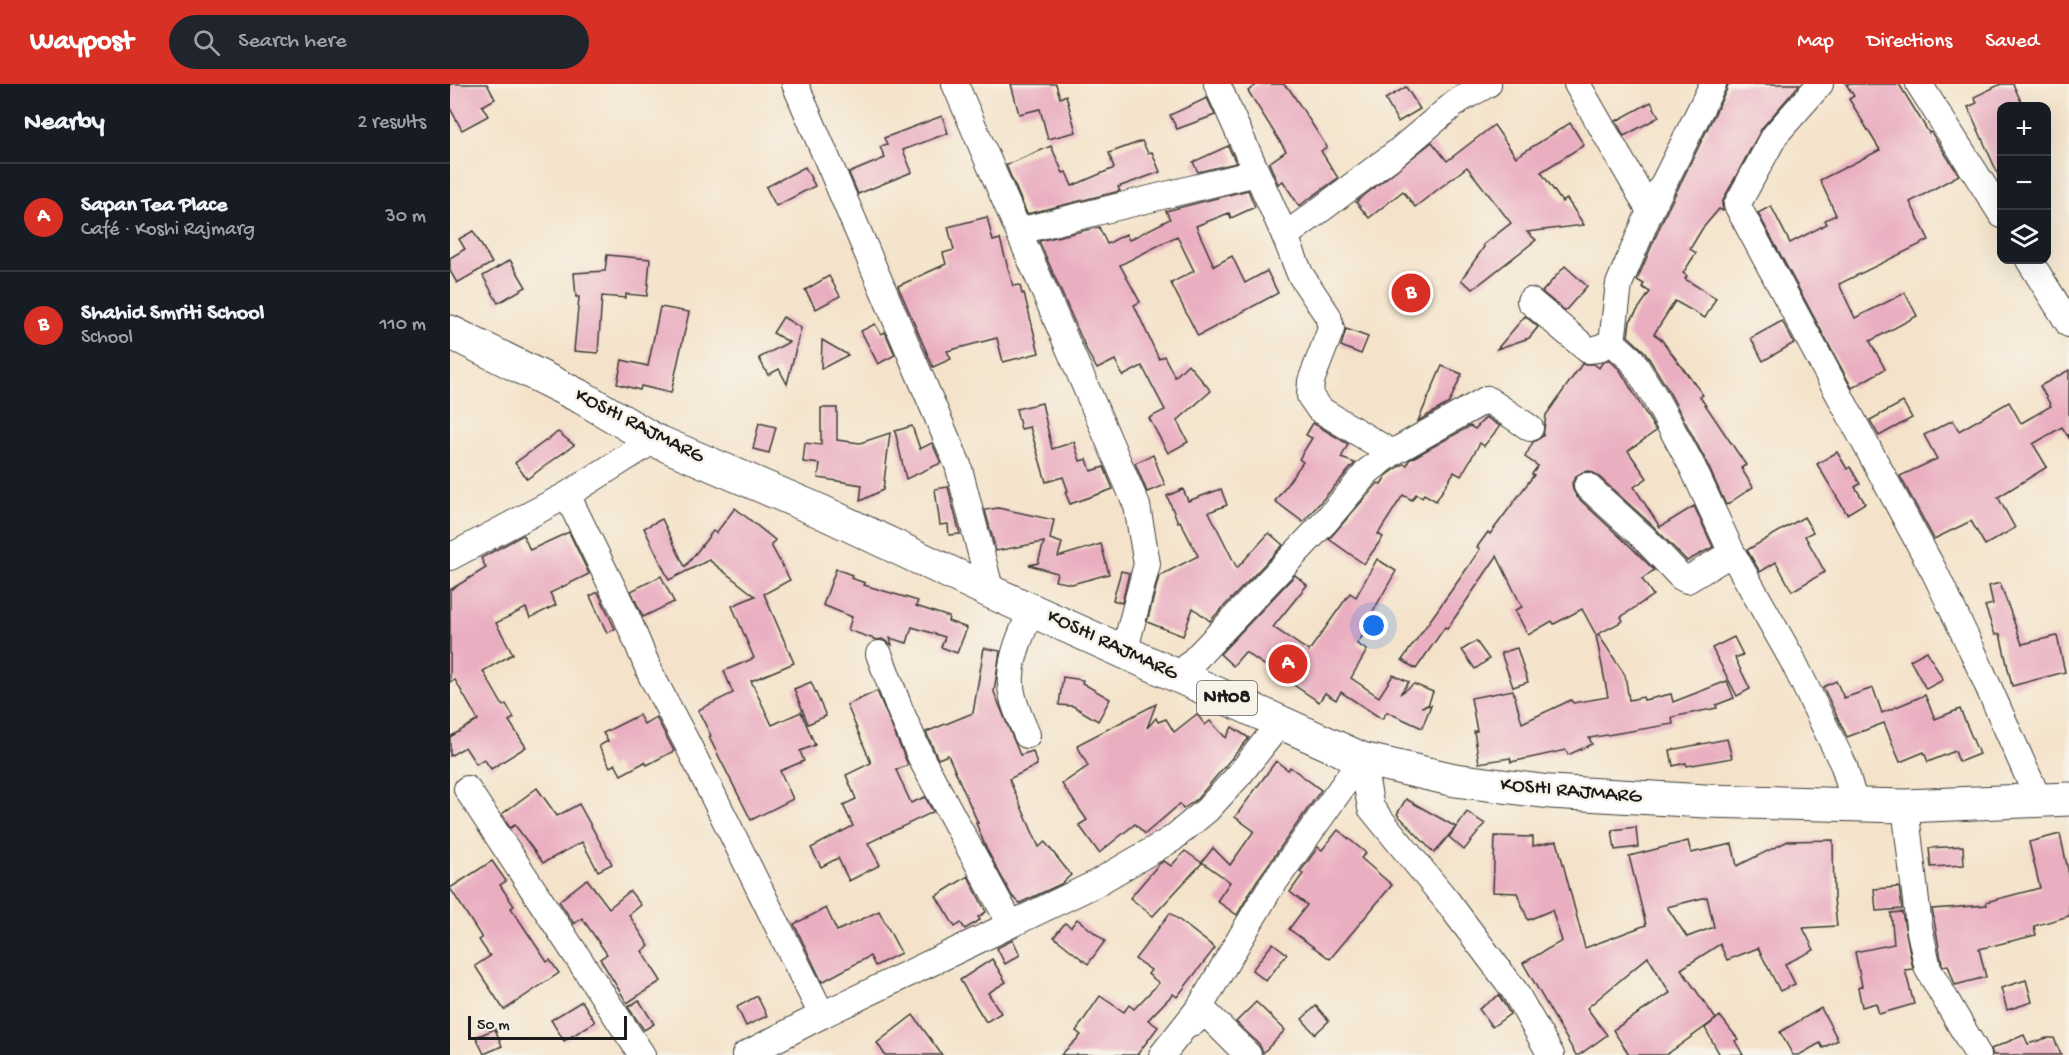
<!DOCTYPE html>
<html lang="en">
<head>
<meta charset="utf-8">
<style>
	:root { --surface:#171b24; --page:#20242c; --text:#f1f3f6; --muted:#9ea1a6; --line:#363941; --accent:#d93025 }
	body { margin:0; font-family:"Gochi Hand",sans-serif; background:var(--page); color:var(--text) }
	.controls { position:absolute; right:18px; top:18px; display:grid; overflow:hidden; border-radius:12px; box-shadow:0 6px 24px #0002 }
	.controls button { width:54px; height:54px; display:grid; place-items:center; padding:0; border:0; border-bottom:2px solid var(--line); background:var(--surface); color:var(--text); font:30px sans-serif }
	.scale { position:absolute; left:18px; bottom:15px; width:159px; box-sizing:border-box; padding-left:6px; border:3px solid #1c1c1c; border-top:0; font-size:16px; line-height:21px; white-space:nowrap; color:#1c1c1c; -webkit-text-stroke:4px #f7f3e8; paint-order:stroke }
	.you { position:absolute; left:924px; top:542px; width:21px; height:21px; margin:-15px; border:4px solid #fff; border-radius:50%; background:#1a73e8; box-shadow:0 0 0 9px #1a73e833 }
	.badge { display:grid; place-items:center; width:39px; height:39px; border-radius:50%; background:var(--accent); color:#fff; font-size:20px; font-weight:700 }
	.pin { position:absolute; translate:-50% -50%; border:3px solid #fff; box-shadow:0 2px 6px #0006 }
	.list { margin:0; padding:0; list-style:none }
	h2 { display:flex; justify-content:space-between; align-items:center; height:78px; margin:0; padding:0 24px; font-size:26px }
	h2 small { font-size:20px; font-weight:400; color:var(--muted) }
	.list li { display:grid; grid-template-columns:39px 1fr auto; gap:18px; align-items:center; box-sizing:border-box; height:108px; padding:0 24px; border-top:2px solid var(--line) }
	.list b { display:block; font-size:22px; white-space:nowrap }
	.list p { margin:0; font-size:20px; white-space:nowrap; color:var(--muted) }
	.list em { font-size:20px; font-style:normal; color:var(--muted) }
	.icon { flex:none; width:33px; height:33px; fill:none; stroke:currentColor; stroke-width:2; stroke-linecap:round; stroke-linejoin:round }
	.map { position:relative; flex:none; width:1619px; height:971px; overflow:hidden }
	header { display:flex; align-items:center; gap:36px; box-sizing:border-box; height:84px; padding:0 30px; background:var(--accent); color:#fff }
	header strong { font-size:28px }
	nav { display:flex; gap:33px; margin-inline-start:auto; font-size:21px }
	.search { width:420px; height:54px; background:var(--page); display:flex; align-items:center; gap:15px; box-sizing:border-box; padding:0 21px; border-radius:33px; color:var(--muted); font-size:22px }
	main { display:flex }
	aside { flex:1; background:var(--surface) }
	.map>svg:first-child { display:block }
	.building { fill:#eaaec1; fill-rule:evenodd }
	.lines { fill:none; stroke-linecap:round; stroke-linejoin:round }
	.minor-casing { stroke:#3c3a36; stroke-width:28 }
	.major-casing { stroke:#3c3a36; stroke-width:35 }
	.minor { stroke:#fff; stroke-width:26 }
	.major { stroke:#fff; stroke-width:33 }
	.labels { text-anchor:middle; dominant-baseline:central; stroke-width:5; stroke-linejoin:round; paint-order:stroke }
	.shield { fill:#f7f3e8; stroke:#5e5c59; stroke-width:1.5 }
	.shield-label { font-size:20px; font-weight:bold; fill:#1c1c1c }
	.street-label { font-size:21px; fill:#1c1c1c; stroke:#f7f3e8 }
</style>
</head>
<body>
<header>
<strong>Waypost</strong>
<div class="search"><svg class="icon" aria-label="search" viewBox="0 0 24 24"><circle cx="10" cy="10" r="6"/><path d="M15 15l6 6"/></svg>Search here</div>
<nav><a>Map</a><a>Directions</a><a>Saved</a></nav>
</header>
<main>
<aside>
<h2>Nearby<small>2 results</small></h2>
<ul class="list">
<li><span class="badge">A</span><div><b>Sapan Tea Place</b><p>Café · Koshi Rajmarg</p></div><em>30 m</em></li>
<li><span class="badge">B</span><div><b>Shahid Smriti School</b><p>School</p></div><em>110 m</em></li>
</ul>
</aside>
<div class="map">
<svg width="1619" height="971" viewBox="0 0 1619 971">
	<rect width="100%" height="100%" fill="#f7f3e8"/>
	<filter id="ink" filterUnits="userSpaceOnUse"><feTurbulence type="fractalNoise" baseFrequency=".0167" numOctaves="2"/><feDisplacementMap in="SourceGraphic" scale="12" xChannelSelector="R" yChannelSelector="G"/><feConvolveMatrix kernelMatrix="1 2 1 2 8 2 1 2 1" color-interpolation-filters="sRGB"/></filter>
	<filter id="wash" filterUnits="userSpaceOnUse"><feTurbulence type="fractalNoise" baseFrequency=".008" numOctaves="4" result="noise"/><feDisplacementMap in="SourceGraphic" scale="24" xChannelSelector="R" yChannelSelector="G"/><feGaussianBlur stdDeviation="1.35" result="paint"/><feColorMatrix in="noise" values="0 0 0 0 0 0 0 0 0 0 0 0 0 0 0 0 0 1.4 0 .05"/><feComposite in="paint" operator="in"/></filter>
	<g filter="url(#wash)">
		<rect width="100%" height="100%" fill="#f4e3ca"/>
		<g id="blocks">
			<g class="building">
				<polygon points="0,0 37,0 45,15 32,22 38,32 12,46 0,24"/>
				<polygon points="561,0 606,0 610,14 616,11 626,48 598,55 590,25 569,30"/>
				<polygon points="808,0 833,0 840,6 877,63 871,67 888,94 849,122 833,97 828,100 819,79 836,67 798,7"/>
				<polygon points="1278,0 1350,0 1312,44 1274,114 1272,120 1273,127 1269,125 1252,145 1240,165 1246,169 1233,189 1237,192 1235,195 1266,214 1255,234 1225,217 1204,250 1211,255 1253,311 1250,313 1296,381 1291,384 1303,403 1276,421 1255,375 1216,302 1195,268 1178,252 1180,237 1200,208 1192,203 1194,200 1187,196 1214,133 1276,7"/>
				<polygon points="1396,0 1449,0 1479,49 1481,48 1509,91 1460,118 1479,156 1389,200 1405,234 1455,209 1467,232 1420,257 1435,285 1402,304 1308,129 1321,122 1340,159 1377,140 1375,136 1386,131 1370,96 1430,66 1399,15 1404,12"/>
				<polygon points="1551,0 1563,0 1573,22 1551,22 1551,97 1518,23 1527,19 1524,13"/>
				<polygon points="956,3 970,25 948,38 935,15"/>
				<polygon points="757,14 765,31 727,45 720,31"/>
				<polygon points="1201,18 1209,33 1174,52 1166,37"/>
				<polygon points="492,32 498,49 453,66 462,88 408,110 399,89 435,74 430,63 437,60 434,54"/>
				<polygon points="1120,39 1134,61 1091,88 1112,118 1117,115 1134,141 1077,148 1086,156 1023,205 1011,196 1034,163 1033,161 1061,139 1017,83 965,123 953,107 919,134 906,118 982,58 997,77 1044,41 1066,73"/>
				<polygon points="692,57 698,69 702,68 710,88 668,103 670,107 577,130 556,81 601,62 613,89 616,88 622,102 664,84 659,69"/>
				<polygon points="778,62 786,79 748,88 743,78"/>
				<polygon points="355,83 365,102 326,122 316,103"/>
				<polygon points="798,106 805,123 781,134 779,129 746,142 764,182 782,172 795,199 817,187 828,209 748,252 721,199 744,187 727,152 670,181 690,218 684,221 709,275 714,272 725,293 738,280 761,307 727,337 738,358 718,369 699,334 715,326 692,282 673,292 665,276 647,285 638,269 589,157 649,143 657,160 676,150 679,156 720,135 716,127"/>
				<polygon points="537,133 543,157 550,155 563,202 570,201 572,210 574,209 589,269 553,278 547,254 497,267 501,275 483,283 448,202 496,180 493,169 504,166 498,143"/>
				<polygon points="23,147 42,179 7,199 0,187 0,174 15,165 9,155"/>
				<polygon points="157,171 200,175 197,212 176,210 176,214 152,212 148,269 124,267 129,213 126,213 124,189 155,187"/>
				<polygon points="60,176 76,203 48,219 33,192"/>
				<polygon points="1115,182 1137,202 1115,227 1092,208"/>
				<polygon points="379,192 390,212 366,225 355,206"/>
				<polygon points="210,223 239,228 221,309 191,302 190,306 167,300 172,276 198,282"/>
				<polygon points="1075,232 1088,243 1079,254 1047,265"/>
				<polygon points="333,233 351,244 337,300 329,285 318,291 309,274 339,258 323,249"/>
				<polygon points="1332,237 1344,259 1313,277 1301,254"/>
				<polygon points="425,240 431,250 435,248 445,271 428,280 411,247"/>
				<polygon points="896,245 918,253 911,270 891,262"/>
				<polygon points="372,256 398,271 371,285"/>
				<polygon points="1159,276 1170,286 1206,347 1178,367 1197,394 1184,403 1210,443 1244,422 1263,463 1237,477 1203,442 1147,391 1140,387 1133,388 1126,392 1122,399 1123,406 1127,413 1182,464 1204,486 1192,495 1203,511 1171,533 1173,537 1148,550 1175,591 1179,616 1193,613 1194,616 1221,610 1223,618 1277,597 1284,614 1266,621 1267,624 1222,633 1223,640 1139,654 1142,660 1118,671 1116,666 1061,678 1060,674 1029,679 1024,647 1027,647 1021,614 1063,606 1072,639 1121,616 1123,619 1158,613 1146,551 1132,525 1104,540 1102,537 1078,551 1065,526 1072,523 1047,472 997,545 995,543 966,585 952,576 1018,483 1030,465 1027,463 1038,448 1040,450 1084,391 1082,390 1088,382 1075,373 1083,358 1093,352 1096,331 1132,280 1144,280 1149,284 1152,279"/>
				<polygon points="992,282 1012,290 999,319 968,337"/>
				<polygon points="1619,286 1619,354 1612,343 1583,360 1597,383 1548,413 1565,444 1535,461 1521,437 1484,455 1450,392 1487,375 1474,351 1503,336 1509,347 1559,318 1571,339 1573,338 1601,322 1590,302"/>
				<polygon points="1453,318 1462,334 1429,352 1420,336"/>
				<polygon points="592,319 602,365 624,358 630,377 637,375 641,387 654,383 663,405 620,420 615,408 618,407 613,393 596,398 580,343 571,345 566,325"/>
				<polygon points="371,324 387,324 387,356 410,359 440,349 433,406 410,417 412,401 368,394 370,380 353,378 355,359 371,361"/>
				<polygon points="1036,333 1050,342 1034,362 1030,359 1011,392 1004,388 986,417 974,410 972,413 966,410 962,416 953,411 928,450 933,453 914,480 879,455 928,399 931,400 936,392 950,382 954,380 957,381 959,376 1020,342 1025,345"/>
				<polygon points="309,339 326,343 319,369 303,365"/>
				<polygon points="863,339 898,360 891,374 905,379 853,438 825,417 853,378 849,375 862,354 856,351"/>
				<polygon points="462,342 470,365 482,359 491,379 456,395 445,347"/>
				<polygon points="108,348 124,361 77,395 65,379"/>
				<polygon points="1387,368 1397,385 1400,383 1410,400 1405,403 1415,419 1397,430 1367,380"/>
				<polygon points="703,371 715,401 697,408 685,379"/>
				<polygon points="498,403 510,450 499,451 498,440 490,441 485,405"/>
				<polygon points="733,405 738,417 771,405 777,421 759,428 787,484 819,449 833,461 760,537 743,524 733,552 697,538 709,492 748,472 730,437 728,438 717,412"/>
				<polygon points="285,424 325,456 321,461 340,496 314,510 344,579 301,597 322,641 351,628 365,661 350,667 354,677 330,687 343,715 301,736 259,653 261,652 248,626 283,609 274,587 304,574 282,522 305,512 259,476 219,496 194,444 212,435 235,483 263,447 266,449"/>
				<polygon points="548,424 604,436 600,455 612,459 608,473 651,460 659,490 622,500 605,497 607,489 579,481 588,479 594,458 546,467 535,426"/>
				<polygon points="1354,433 1363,448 1355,452 1375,488 1342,507 1326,478 1310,488 1297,466"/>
				<polygon points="119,448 139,490 100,509 106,521 80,534 76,524 46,539 63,570 33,587 53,622 56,620 64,634 59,637 76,663 41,685 34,675 26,680 15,663 0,672 0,653 28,636 5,596 0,598 0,506 36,484 31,474 73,451 80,466"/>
				<polygon points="927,475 946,487 917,538 920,540 907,560 917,566 901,594 929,613 943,591 959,598 950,610 964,600 983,608 978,621 971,623 981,621 972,644 937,628 932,635 891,608 886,616 875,609 869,618 795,568 783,582 770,570 845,491 857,501 823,543 859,567 900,509 906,513"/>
				<polygon points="386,485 402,491 401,494 415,499 414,501 468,517 466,522 499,533 498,537 517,544 507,569 491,563 495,553 462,543 457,559 440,554 442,561 432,555 427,556 398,546 402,533 373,521"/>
				<polygon points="671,487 679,489 672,519 663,516"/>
				<polygon points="211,492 224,518 193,533 181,507"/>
				<polygon points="1550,499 1572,560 1607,552 1615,588 1562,602 1550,550 1545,551 1535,522 1543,520 1539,502"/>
				<polygon points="148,508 165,545 157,549 140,512"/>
				<polygon points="1284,553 1293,571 1285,574 1300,605 1287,612 1262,564"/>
				<polygon points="1026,557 1039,575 1025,585 1012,566"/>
				<polygon points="534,564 550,567 544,608 570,671 583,667 587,681 559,695 589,763 595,758 621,791 611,800 570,819 562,812 536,764 526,739 528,739 498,671 488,675 476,648 523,629"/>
				<polygon points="1067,564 1078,598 1063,603 1051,569"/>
				<polygon points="1477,567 1493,596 1476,605 1460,576"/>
				<polygon points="613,593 633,596 632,599 660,615 648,637 623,622 609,621"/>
				<polygon points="1386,597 1394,614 1423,604 1432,629 1475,611 1485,635 1510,625 1529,670 1509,678 1505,667 1478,678 1474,668 1450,678 1434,639 1397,653 1373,603"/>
				<polygon points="361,598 376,632 358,640 344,605"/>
				<polygon points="427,607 458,681 446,686 461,719 475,713 483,728 418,759 430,781 399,797 388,774 371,783 361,764 403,742 393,721 406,715 396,691 421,679 397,621"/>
				<polygon points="706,620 697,644 706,634 708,638 716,635 724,648 747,630 755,641 760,637 776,654 782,643 799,654 747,715 733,725 730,720 695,750 685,740 649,769 629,741 637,736 612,700 638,682 627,661"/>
				<polygon points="189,631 194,640 206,633 224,667 197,681 195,678 171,691 165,680 160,683 149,662 158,657 153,649"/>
				<polygon points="1277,655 1282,674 1237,682 1236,679 1223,682 1220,666"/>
				<polygon points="826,677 838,686 840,683 871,706 806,798 787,831 767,817 780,798 752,778 763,764 780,781 804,747 785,733"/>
				<polygon points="87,704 107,732 129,720 162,780 148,787 132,758 93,779 65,741 60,744 52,730"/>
				<polygon points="956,715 1006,743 984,769 947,730"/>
				<polygon points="1017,728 1035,740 1014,766 999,753"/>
				<polygon points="1186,743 1188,763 1165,766 1162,746"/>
				<polygon points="888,746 916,769 911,774 942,801 880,875 839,845 857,821 840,808 853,790 850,788 868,763 872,766"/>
				<polygon points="1610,750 1619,790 1619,832 1584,842 1586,851 1529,865 1536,893 1505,901 1498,881 1493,882 1492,880 1482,825 1537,821 1536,818 1590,804 1579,758"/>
				<path d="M1045,752L1083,753V762L1107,757L1135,864L1196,841L1179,772L1238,757L1241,769L1282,760L1287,782L1338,757L1383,756L1384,814L1387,842L1353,844L1364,866L1335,880L1345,900L1330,907L1308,864L1277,876L1270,860L1231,885L1266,935L1216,971H1179L1163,946L1220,909L1198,873L1137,924L1157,951L1129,971H1126L1073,879L1112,857L1102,826L1078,836L1067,809L1043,808ZM1257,813L1264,843L1237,853L1217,823Z"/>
				<polygon points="1513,762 1514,781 1481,783 1479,764"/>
				<polygon points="735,767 752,779 703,832 680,814 709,780 714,777 721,782"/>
				<polygon points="42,777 56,797 50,801 64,822 61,824 97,878 100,876 109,889 54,926 25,882 40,872 29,856 32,854 0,804"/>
				<polygon points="518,792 536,828 528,833 530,836 515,845 511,839 505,843 486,812"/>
				<polygon points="137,795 159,824 180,807 191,821 179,831 199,862 192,867 211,897 177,919 150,875 157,870 132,834 124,840 109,817"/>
				<polygon points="1449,803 1452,825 1426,827 1424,805"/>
				<polygon points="376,824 387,847 429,827 451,869 425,882 420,872 372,898 344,840"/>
				<polygon points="1452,828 1463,885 1455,886 1464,920 1429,930 1426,919 1412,923 1408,904 1412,902 1405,868 1444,860 1441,829"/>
				<polygon points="720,829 765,864 727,913 723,910 698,936 708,943 687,971 611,971 631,951 626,947 650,912 674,928 679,921 684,925 709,899 698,890 701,886 685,875"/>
				<polygon points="627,835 655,857 638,880 604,853 615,839 621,843"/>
				<polygon points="563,856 570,871 555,880 547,864"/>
				<polygon points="823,859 837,870 816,897 802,886"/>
				<polygon points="542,875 556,898 538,909 551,929 536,938 510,896"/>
				<polygon points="1576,896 1582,918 1557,926 1551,904"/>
				<polygon points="1049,911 1060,930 1042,943 1029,925"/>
				<polygon points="307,912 317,932 296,942 287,923"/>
				<polygon points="189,916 204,940 194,946 178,923"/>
				<polygon points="132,917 145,938 114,957 101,936"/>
				<polygon points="806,918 835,946 813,969 809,960 786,938"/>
				<polygon points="866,922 879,937 865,950 852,935"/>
				<polygon points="1371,924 1388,956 1373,964 1370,959 1349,971 1343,971 1330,948"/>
				<polygon points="463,931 492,971 435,971 427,959"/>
				<polygon points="1270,932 1288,955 1285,957 1293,971 1270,971 1255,944"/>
				<polygon points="45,945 52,962 34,970 26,953"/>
				<polygon points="1574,951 1578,960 1597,954 1604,954 1611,971 1543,971 1541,965"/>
			</g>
		</g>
	</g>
	<g filter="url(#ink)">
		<use href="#blocks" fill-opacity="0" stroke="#3c3a36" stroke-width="1.5"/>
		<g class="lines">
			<defs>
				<g id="minor">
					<polyline points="345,0 508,381 541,508"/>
					<polyline points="505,0 687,422 697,480 674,569"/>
					<polyline points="767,0 835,152 850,190 878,232 881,245 861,297 860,312 869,325 942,369"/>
					<polyline points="1127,0 1200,127"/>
					<polyline points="1263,0 1200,127 1169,200 1162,258 1182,276 1203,310 1242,382 1282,469 1342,575 1394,682 1405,720"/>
					<polyline points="1370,0 1325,51 1287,121 1485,489 1522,566 1589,717"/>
					<polyline points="1469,0 1552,131"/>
					<polyline points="569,147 806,89"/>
					<polyline points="835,152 945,70 1009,16 1038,0"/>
					<polyline points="1579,176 1619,240"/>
					<polyline points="1080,217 1138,266 1147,265 1162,258"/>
					<polyline points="1137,402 1193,453 1231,493 1237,496 1282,469"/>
					<polyline points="117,411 175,529 201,591 238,661 372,931"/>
					<polyline points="0,473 117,411 204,356"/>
					<polyline points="429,570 450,626 473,678 560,839"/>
					<polyline points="729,592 875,438 918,387 942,369 1037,315 1080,344"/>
					<path d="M577,651C570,634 559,612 561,592C562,569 573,546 582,525"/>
					<polyline points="912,675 921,724 997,817 1064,906 1101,971"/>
					<polyline points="17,705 192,971"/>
					<polyline points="1455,722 1469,843 1478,885 1528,971"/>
					<polyline points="744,938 750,923 798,971"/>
					<polyline points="295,971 372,931 643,801 722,755 757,726 789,691 830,639"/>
					<polyline points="712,971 750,923 818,807 912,675"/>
				</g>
				<polyline id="major" points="0,248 133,314 204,356 370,427 541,508 912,675 1005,696 1100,708 1255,717 1455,722 1619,715"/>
			</defs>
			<use href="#minor" class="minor-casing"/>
			<use href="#major" class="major-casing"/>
			<use href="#minor" class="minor"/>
			<use href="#major" class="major"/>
		</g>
	</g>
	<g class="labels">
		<rect class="shield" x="747" y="597" width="60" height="34" rx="4.5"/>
		<g class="shield-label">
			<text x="777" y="614">NH08</text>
		</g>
		<g class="street-label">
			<text transform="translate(189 343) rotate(27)">KOSHI RAJMARG</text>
			<text transform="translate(662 562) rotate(25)">KOSHI RAJMARG</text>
			<text transform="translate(1121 708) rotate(5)">KOSHI RAJMARG</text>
		</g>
	</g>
</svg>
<div class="controls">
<button>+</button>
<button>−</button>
<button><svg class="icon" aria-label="layers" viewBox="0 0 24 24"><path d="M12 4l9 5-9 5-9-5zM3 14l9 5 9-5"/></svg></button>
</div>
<div class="scale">50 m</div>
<div class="you"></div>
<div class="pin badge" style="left:838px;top:580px">A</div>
<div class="pin badge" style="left:961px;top:209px">B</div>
</div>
</main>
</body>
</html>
